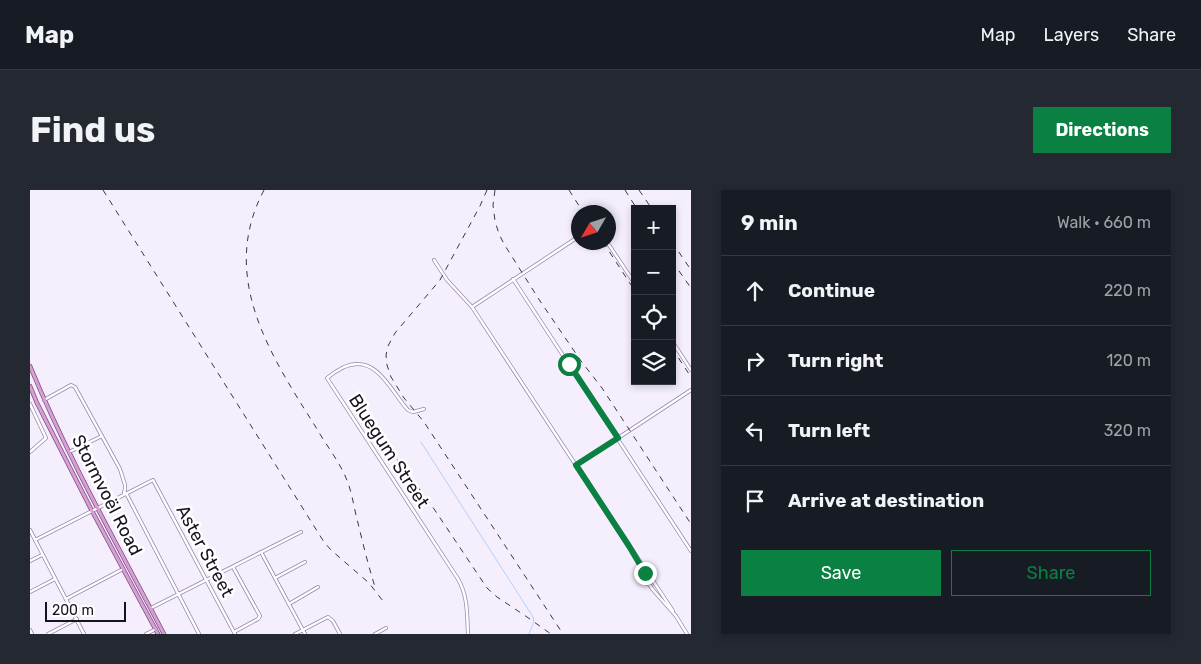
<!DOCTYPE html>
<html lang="en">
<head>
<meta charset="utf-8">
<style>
	:root { --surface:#171b24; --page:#242831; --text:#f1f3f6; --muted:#9ea1a6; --line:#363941; --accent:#0b8043 }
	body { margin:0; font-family:Rubik,sans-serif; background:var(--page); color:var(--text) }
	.controls { position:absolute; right:15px; top:15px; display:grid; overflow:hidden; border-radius:0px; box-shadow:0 2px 8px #0003 }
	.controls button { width:45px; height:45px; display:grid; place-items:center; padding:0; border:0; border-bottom:1px solid var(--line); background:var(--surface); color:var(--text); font:25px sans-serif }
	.compass { position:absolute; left:541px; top:15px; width:45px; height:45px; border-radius:50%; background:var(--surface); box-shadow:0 2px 8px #0003; rotate:231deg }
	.scale { position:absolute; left:15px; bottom:12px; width:81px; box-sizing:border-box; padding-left:5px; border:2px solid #19131f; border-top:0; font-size:14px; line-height:18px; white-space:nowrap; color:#19131f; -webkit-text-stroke:4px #fff; paint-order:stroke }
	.stop { position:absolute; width:15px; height:15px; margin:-11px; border:4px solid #0b8043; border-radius:50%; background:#fff }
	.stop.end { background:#0b8043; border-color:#fff; box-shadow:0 1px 5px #0008 }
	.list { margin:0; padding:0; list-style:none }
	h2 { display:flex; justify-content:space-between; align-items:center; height:65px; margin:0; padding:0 20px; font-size:21px }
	h2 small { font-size:16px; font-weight:400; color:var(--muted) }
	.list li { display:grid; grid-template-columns:32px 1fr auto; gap:15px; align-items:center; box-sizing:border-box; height:70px; padding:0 20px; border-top:1px solid var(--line) }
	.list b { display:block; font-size:19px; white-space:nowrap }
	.list em { font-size:16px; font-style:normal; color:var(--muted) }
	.actions { display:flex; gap:10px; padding:15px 20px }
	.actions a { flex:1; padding:11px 0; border:1px solid var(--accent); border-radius:0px; text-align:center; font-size:18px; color:var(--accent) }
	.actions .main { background:var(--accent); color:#fff }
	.icon { flex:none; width:28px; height:28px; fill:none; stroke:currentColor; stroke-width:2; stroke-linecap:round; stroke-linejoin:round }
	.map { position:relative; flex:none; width:661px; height:444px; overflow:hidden; border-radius:0px }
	header { display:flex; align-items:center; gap:30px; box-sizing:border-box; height:70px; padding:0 25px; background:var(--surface); border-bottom:1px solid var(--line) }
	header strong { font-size:24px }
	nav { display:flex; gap:28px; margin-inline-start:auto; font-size:18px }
	.intro { display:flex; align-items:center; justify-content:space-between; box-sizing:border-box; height:120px; padding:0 30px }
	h1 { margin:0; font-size:35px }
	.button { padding:12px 22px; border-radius:0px; background:var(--accent); color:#fff; font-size:18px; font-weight:700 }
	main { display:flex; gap:30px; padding:0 30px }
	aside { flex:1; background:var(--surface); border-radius:0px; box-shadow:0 2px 8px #0003 }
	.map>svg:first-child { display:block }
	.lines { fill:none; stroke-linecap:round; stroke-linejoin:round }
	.stream { stroke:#b4cffb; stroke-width:1 }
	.minor-casing { stroke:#9889aa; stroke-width:4 }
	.major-casing { stroke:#804680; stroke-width:4.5 }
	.minor { stroke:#fff; stroke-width:2.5 }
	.major { stroke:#d4a1d3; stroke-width:3 }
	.rail { stroke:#3d3743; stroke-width:1; stroke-dasharray:6 6; stroke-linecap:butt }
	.route { stroke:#0b8043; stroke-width:6 }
	.labels { text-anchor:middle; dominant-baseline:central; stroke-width:5; stroke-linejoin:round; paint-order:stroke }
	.street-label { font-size:18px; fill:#19131f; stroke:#fff }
</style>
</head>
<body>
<header>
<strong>Map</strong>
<nav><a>Map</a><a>Layers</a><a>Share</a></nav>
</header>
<div class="intro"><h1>Find us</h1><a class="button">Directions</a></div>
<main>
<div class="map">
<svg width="661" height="444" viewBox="0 0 661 444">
	<rect width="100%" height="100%" fill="#f5effd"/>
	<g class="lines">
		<path class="stream" d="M391,252L503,427C505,433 501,438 499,444"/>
		<defs>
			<g id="minor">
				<polyline points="577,52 605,94"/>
				<polyline points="404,70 417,90 442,117 599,356 614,381 616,390 623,400 646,426"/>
				<polyline points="483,89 661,361"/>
				<polyline points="442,117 548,47"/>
				<polyline points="642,151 661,180"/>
				<polyline points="14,210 41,195 45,197 90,279 95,295 95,299 94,303"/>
				<polyline points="0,214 16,248 0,262"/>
				<path d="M394,219L383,222L378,220C361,202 347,163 314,177C308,180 302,184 297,188L428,389C438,406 437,425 438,444"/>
				<polyline points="39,262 72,246"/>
				<polyline points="547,275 661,200"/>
				<polyline points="96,303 169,444"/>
				<polyline points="0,340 54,444"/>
				<polyline points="5,350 123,290 205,444"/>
				<polyline points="602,359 643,421"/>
				<polyline points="231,362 275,444"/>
				<polyline points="0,371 12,365"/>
				<polyline points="203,377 230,426 228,429 204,442"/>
				<polyline points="245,388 275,372"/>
				<polyline points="0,402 25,389"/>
				<polyline points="36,409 93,379"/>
				<polyline points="259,414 288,397"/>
				<polyline points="121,418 271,342"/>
				<polyline points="646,426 657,444"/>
				<polyline points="0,440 2,444"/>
				<polyline points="18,444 47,429"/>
				<polyline points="116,444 126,439"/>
				<polyline points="265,444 298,427 303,431 310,444"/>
				<polyline points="345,444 356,438"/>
			</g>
			<g id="major">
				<path d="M0,176C38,268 88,356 134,444"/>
				<polyline points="0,196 7,213 62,321 128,444"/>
			</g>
		</defs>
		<use href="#minor" class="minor-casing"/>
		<use href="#major" class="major-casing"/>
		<use href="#minor" class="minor"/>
		<use href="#major" class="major"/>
		<g class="rail">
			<polyline points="73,0 294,352 301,360 339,393 353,411"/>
			<path d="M234,0C188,87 241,166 287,239C296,255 309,271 316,288C321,299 323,312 326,325C331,345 336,367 342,387L345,397"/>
			<polyline points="457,0 450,16 410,90 365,143 358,156 356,165 357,175 361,187 374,208 394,232 533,444"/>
			<polyline points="465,0 463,15 465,31 469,44 474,54 510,111 551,171 572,198 661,334"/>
			<polyline points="539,0 553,22"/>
			<polyline points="595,0 607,19"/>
			<polyline points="609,0 622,19"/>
			<polyline points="573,52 605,101"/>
			<polyline points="642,52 661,80"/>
			<polyline points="642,71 661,98"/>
			<polyline points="642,158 661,187"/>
			<polyline points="350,253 364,265 379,286 398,310 457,398 467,407 497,427 521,444"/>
		</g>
	</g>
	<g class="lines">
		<polyline class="route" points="539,174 588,248 546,275 599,356 615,383"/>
	</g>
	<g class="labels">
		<g class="street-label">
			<text transform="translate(359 261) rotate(57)">Bluegum Street</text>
			<text transform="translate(77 305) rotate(63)">Stormvoël Road</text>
			<text transform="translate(175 361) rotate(62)">Aster Street</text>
		</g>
	</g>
</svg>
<div class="controls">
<button>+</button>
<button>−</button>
<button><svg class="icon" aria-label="locate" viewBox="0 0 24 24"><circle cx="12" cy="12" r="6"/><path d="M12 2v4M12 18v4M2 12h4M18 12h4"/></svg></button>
<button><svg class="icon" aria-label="layers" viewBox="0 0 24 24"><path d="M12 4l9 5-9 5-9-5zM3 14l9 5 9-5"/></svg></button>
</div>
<svg class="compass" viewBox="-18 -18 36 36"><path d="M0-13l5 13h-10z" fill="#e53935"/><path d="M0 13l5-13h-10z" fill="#9ea1a6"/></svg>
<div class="scale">200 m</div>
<div class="stop" style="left:539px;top:174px"></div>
<div class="stop end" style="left:615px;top:383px"></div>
</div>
<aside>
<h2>9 min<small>Walk · 660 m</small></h2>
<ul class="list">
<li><svg class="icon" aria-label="ahead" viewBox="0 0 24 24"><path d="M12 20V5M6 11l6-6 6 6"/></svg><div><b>Continue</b></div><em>220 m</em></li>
<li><svg class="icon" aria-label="right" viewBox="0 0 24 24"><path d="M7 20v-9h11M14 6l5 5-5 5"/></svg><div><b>Turn right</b></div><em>120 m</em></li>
<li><svg class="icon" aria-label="left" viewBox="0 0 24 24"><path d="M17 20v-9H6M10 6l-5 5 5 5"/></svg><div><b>Turn left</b></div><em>320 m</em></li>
<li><svg class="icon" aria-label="arrive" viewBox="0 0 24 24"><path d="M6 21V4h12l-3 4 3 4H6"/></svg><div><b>Arrive at destination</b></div></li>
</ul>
<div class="actions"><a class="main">Save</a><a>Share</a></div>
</aside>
</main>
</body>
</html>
